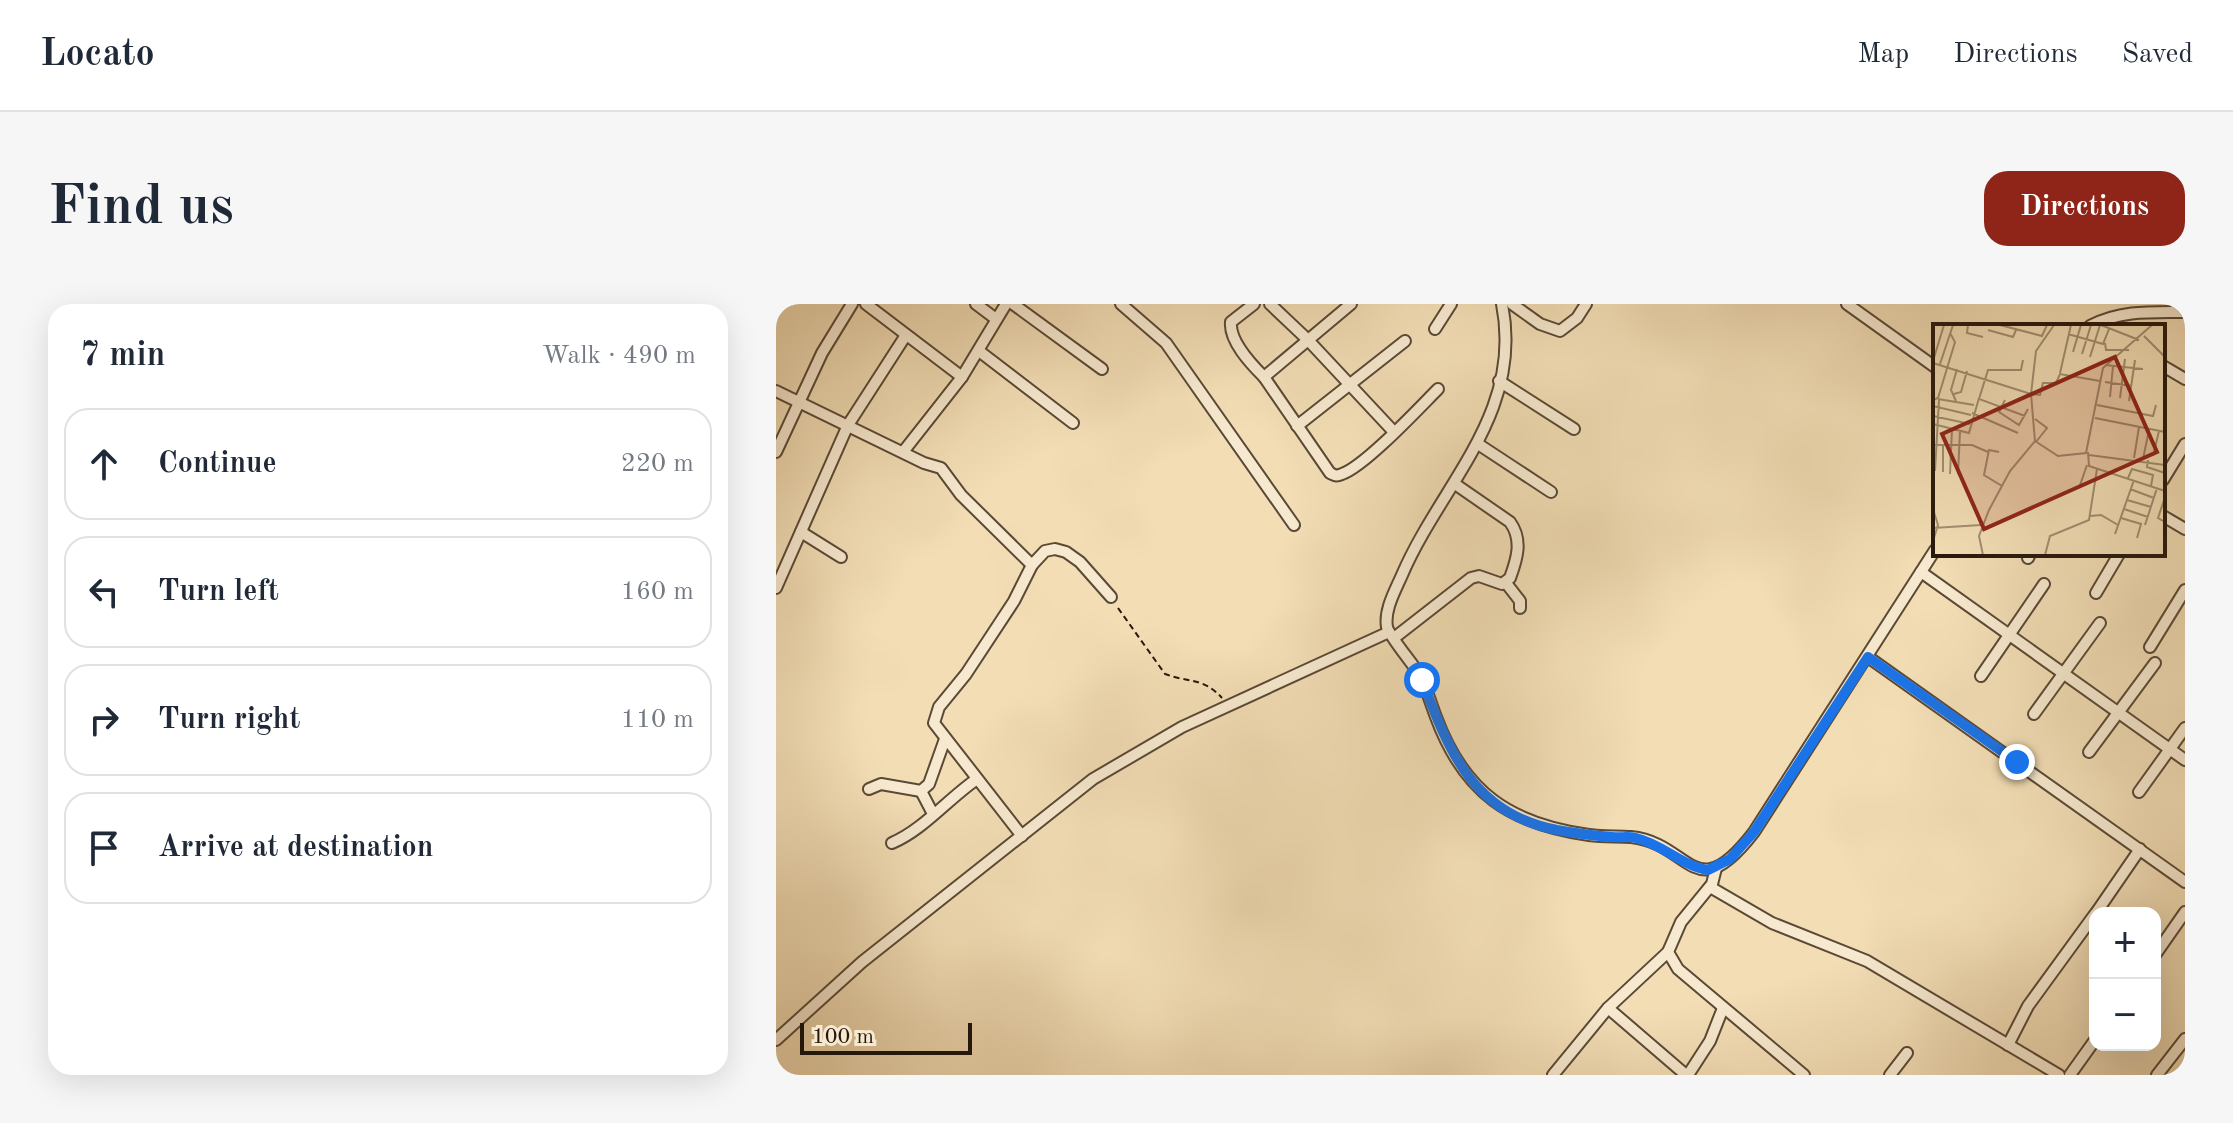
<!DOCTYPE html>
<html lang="en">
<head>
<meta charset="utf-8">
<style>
	:root { --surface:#fff; --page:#f6f6f7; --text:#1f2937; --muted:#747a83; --line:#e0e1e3; --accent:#8f2418 }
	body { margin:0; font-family:"Old Standard TT",serif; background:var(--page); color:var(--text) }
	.controls { position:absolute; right:24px; bottom:24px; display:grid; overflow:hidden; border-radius:16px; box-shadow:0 8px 32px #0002 }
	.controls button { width:72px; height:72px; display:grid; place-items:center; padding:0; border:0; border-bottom:2px solid var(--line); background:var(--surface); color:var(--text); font:40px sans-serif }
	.scale { position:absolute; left:24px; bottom:20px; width:172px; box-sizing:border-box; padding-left:8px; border:4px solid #27180c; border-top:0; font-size:22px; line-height:28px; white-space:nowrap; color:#27180c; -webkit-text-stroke:6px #f7e9cf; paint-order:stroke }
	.stop { position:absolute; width:24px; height:24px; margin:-18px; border:6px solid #1a73e8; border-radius:50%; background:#fff }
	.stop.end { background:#1a73e8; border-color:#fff; box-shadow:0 2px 8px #0008 }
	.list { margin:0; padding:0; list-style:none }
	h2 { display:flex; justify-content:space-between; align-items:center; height:104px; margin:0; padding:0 32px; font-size:34px }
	h2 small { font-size:26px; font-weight:400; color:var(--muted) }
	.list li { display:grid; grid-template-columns:52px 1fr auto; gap:24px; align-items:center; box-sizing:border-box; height:112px; margin:0 16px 16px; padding:0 16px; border:2px solid var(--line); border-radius:24px }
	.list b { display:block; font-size:30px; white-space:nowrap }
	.list em { font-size:26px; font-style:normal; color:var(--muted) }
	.icon { flex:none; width:44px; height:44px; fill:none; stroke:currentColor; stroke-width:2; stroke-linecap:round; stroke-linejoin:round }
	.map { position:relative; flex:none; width:1409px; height:771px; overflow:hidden; border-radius:24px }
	header { display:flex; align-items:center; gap:48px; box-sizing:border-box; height:112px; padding:0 40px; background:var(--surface); border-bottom:2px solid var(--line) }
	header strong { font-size:38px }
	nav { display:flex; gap:44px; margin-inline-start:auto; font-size:28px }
	.intro { display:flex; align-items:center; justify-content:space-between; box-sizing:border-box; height:192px; padding:0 48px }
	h1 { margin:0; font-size:56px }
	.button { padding:20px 36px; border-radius:24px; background:var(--accent); color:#fff; font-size:28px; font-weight:700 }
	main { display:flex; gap:48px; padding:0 48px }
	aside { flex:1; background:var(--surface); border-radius:24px; box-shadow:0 8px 32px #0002 }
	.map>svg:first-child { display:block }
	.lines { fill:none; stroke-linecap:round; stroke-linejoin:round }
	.street-casing { stroke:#5a4936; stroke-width:14 }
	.path { stroke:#27180c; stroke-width:2; stroke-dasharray:6 4; stroke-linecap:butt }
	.street { stroke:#f7e9cf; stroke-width:10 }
	.route { stroke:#1a73e8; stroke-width:10 }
	.inset-road { fill:none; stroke:#a18e71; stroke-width:2 }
	.view { fill:#8f2418; fill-opacity:0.15; stroke:#8f2418; stroke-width:4 }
	.inset-edge { fill:none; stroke:#27180c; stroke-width:4 }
</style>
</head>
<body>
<header>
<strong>Locato</strong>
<nav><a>Map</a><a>Directions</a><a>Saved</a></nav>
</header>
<div class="intro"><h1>Find us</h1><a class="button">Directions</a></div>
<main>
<aside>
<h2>7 min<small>Walk · 490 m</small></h2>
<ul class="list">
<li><svg class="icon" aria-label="ahead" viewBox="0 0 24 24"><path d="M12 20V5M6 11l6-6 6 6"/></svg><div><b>Continue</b></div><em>220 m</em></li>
<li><svg class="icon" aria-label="left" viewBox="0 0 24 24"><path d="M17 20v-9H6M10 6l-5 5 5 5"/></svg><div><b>Turn left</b></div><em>160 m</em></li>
<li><svg class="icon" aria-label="right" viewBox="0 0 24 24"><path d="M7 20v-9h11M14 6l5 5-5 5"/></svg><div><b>Turn right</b></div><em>110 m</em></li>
<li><svg class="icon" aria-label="arrive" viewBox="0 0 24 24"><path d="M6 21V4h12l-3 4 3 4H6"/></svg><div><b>Arrive at destination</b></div></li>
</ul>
</aside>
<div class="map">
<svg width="1409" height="771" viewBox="0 0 1409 771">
	<rect width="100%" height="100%" fill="#f2ddb5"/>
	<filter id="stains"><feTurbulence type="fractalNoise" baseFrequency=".0025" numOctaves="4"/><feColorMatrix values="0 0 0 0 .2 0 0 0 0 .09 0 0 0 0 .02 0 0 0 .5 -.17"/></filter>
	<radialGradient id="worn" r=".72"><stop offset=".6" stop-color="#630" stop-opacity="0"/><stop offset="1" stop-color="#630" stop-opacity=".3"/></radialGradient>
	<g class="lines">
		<defs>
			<g id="street">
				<polyline points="90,0 186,73 230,0"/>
				<polyline points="200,0 220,15"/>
				<polyline points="237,0 326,65"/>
				<polyline points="345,0 390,39 518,221"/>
				<path d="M478,0L455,18C453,37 475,60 488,73L554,169C559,171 559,173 566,170C589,162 643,104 662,85"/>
				<polyline points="494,0 532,36 618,128"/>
				<path d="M726,0C748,110 665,180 626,271C619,287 608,306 611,323C613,332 638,361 645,373C651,386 655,400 660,413C688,489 734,520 813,531C827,533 841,532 855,533C915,539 918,606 978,528L1159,246"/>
				<polyline points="736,0 764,20 784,27 801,14 810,0"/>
				<polyline points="1071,0 1159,63"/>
				<path d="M1314,22C1345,6 1375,8 1409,8"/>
				<polyline points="659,25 675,0"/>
				<polyline points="203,47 297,119"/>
				<polyline points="1387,62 1409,75"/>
				<polyline points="488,73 575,0"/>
				<polyline points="723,77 798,125"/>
				<polyline points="0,87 148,159 165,164 185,191 256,261"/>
				<polyline points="521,122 629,37"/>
				<polyline points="702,140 775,188"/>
				<polyline points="0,148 46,49 76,0"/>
				<polyline points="127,148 186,73"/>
				<polyline points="1387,176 1409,140"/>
				<polyline points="1387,212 1409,225"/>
				<polyline points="25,228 65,253"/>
				<polyline points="1252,254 1254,250"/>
				<polyline points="1145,268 1409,456"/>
				<polyline points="730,279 744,297 744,304"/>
				<polyline points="0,284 72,121 130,31"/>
				<polyline points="1320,289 1343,250"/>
				<path d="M618,334L695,274L703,272L726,280L734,274C741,255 747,236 734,218L679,180"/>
				<polyline points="1374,343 1409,286"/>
				<polyline points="1092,353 1409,578"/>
				<polyline points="1205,372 1268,280"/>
				<polyline points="1258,410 1324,319"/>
				<polyline points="1313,448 1379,359"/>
				<polyline points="93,485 105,480 145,487 153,480 169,435"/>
				<polyline points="145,487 157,510"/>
				<polyline points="1363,488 1409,424"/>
				<polyline points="246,532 158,419 163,403 190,370 238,297 256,261 269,247 279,245 290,248 304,258 335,293"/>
				<path d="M116,539C147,526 173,494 201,475"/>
				<polyline points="940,564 936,580 905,618 892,648 902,665 1028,771"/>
				<polyline points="934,583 996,619 1091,657 1283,771"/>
				<polyline points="1320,609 1364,545"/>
				<polyline points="1379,651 1409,608"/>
				<polyline points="832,704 910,771"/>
				<polyline points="0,736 86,658 317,475 406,423 613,328"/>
				<polyline points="1232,741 1252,702 1319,610"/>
				<polyline points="777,771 832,704 892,648"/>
				<polyline points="912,771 934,737 947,704"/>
				<polyline points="1114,771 1131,749"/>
				<polyline points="1294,771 1319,736"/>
				<polyline points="1381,771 1409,735"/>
			</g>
		</defs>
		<use href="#street" class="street-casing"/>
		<path class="path" d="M342,304L389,370C413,379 427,373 446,394"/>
		<use href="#street" class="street"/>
	</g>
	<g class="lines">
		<path class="route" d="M646,376C673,447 697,510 781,526C799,529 818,532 836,533C844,534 852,532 860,534C886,540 906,562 932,566L954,555L978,528L1092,353L1241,458"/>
	</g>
	<g transform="translate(1157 20)">
		<rect width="232" height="232" fill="#f2ddb5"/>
		<path class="inset-road" d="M35,1L34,9L50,13M67,1L109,12L114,1M121,1L103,27L98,70L107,71L110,59H123L127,50L167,57M168,1L206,16M55,6L80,13L83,6M135,10L170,20L176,5M211,12L232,33M172,19L173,26H196M140,28L148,1M149,30L158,1M157,33L167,1M90,36L88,46H55L46,75L92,92M0,37L11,1M0,39L98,70L102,117L125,132L153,129L170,44L219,1M7,40L20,1M172,41L210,45M127,49L138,1M172,58L199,62M21,70L28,68L34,47M177,73L180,42M187,74L192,35M5,75L41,81M0,76L5,74L22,18L17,9M72,76L66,88L86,101L95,85M23,77L18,66L24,45M196,77L202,36M164,81L220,92L223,81M0,82L38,91M39,89L85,109M0,92L37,100M162,94L232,108M102,95L114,104L103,118M0,100L36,109L46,74M2,121H39L55,128M66,128L56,126L51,151L69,162M155,128L156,142L232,167M156,131L232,141M220,132L226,107M201,134L206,103M210,135L216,106M215,136L214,143L232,149M2,147L6,76M10,148V121M17,150L19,105M25,150L27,107M195,154L199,145L220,151L218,162M146,164L154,141M197,165L221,174M232,173L225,194L232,198M194,176L218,183M0,185L5,201L0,217M191,185L215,193M157,192L168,191L185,201M188,194L208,200L204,214M212,201L224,164M0,204L48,201M182,210L201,156M50,231L46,212L56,186L77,147L102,117M112,231L117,212L156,196L164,145"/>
		<path class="view" d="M182,33L224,128L51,205L9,110Z"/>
		<rect width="232" height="232" class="inset-edge"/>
	</g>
	<rect width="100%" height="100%" filter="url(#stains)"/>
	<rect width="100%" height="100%" fill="url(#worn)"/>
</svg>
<div class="controls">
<button>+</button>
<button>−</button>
</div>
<div class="scale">100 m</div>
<div class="stop" style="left:646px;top:376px"></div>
<div class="stop end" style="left:1241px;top:458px"></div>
</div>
</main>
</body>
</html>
